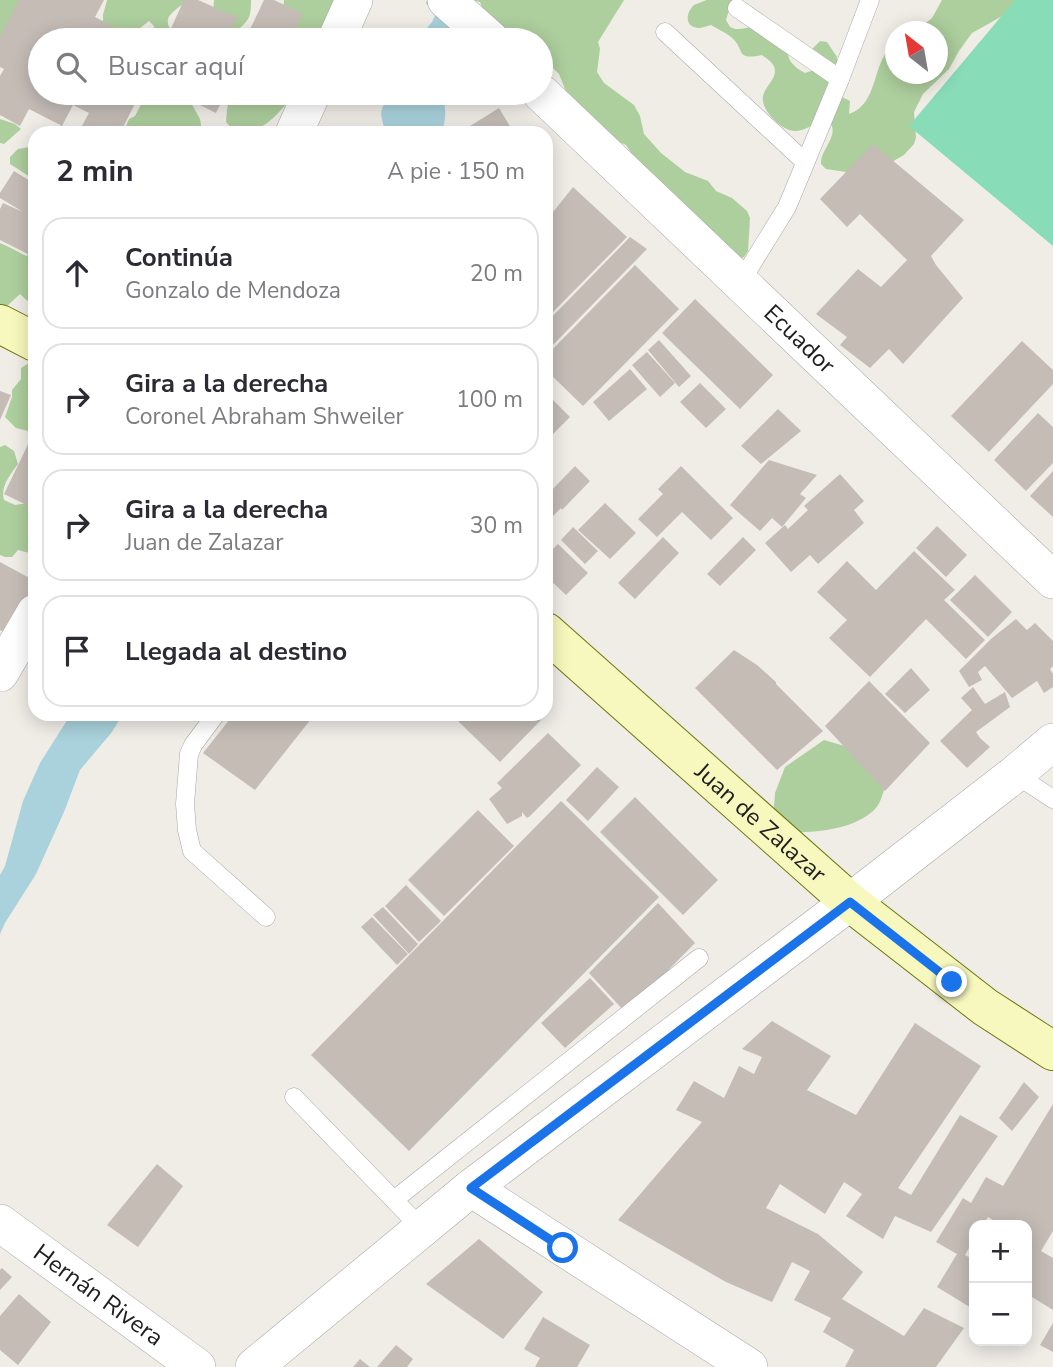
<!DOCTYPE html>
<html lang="es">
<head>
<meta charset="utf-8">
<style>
	:root { --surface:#fff; --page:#f7f7f7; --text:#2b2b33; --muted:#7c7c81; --line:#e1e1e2 }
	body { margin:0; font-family:"Nunito Sans",sans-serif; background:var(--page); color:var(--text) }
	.controls { position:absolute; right:21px; bottom:21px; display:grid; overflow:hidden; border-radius:14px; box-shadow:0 4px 18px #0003 }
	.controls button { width:63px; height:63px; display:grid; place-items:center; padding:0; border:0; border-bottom:2px solid var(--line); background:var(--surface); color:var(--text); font:35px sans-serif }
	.compass { position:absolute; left:885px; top:21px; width:63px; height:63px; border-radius:50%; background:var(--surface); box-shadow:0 4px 18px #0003; rotate:329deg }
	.stop { position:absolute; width:21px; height:21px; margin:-16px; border:5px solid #1a73e8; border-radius:50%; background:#fff }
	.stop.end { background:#1a73e8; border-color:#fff; box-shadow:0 2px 7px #0008 }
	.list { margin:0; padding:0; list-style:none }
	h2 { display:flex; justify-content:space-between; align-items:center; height:91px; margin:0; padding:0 28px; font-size:30px }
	h2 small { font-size:23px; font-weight:400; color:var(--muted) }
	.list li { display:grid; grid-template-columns:46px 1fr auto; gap:21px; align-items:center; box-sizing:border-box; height:112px; margin:0 14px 14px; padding:0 14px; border:2px solid var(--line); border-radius:21px }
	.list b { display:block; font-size:26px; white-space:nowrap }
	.list p { margin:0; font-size:23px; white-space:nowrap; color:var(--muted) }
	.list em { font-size:23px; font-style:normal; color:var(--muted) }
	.icon { flex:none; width:38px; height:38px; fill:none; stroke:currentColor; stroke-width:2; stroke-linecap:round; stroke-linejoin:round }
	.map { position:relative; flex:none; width:1053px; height:1367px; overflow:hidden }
	.search { position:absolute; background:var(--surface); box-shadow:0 4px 18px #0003; left:28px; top:28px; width:525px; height:77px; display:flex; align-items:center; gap:18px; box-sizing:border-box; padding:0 24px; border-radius:38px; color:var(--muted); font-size:26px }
	.panel { position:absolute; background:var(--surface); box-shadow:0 4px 18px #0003; left:28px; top:126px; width:525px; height:595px; border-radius:21px }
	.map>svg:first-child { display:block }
	.forest { fill:#adce9d }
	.pitch { fill:#88dcb8 }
	.water { fill:#a9d2dc }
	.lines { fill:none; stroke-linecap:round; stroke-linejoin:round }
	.stream { stroke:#a9d2dc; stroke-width:10 }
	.building { fill:#c5bcb6 }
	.lane-casing { stroke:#a7a7a7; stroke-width:19 }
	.street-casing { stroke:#a7a7a7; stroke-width:38 }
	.secondary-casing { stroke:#6e7509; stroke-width:40 }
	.lane { stroke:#fff; stroke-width:18 }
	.street { stroke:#fff; stroke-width:37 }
	.secondary { stroke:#f7f8bd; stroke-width:38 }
	.route { stroke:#1a73e8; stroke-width:9 }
	.labels { text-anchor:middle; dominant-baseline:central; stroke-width:6; stroke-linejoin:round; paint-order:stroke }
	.street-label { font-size:24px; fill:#202020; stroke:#fff }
</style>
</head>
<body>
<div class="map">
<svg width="1053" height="1367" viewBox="0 0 1053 1367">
	<rect width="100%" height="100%" fill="#f0ede7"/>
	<g class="forest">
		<polygon points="0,0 34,0 0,55"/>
		<path d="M107,0H188C168,16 159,18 179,40H152L154,26L149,21L135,32L116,34L103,22V15Z"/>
		<path d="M214,0H251C251,6 251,14 248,19C243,27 232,35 222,36L213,13Z"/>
		<polygon points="284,0 348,0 311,39 282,40 281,38"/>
		<polygon points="427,0 624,0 598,42 600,49 597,72 604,83 634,105 640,116 644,134 661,153 685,172 708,181 716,191 732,198 747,211 750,218 748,251 744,257 731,263 648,220 637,201 636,162 630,151 626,145 585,126 573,109 559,74 549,64 541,60 541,40 526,40 526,38 519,28 496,35 480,16 482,7 480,2 472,0 430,8 426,3"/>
		<path d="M706,0H732L726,20L730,27L735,29C751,29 779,19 790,36C785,55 787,63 805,73L811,71L812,64L810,51L820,41L827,42L837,57L840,96L850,101L849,114C880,104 871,59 895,44V74H937V32L916,31L932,18L942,0H1017L1004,15L972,33L959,51L949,69L923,94L914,112L916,138L914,144L904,155L879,169L853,173L826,169L821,164C820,148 843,134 827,119C816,121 808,130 797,131C783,133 760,110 763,96C765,87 775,80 775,71C775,63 767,59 762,55C734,61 746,49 731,37C725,32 717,29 711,25C706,26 702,28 698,28C684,27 686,12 694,5C696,4 705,1 706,0Z"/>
		<path d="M230,93H293C286,106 271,123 257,129C250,132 241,131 234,131L226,122L227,110Z"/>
		<polygon points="158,94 191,103 200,119 202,130 198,133 123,133 129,119 135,116 145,97"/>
		<polygon points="0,119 15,124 21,129 4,144 0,143"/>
		<polygon points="35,146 35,180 10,164 10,157 18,149"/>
		<polygon points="0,243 9,247 26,256 31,253 35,246 35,308 20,294 6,307 0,308"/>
		<polygon points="29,363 35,366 35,416 33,417 34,425 28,431 16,428 5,417 12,397 12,390 21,379 21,368"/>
		<path d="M5,445L14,451L18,464C10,475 0,487 4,500L15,505L35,502V553L33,554L18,550L12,557H5L0,555V447Z"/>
		<path d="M824,740L848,747L885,787C882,796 880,805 873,811C849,832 811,832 781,833L775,822L774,807L775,793L785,767Z"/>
	</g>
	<polygon class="pitch" points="1015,0 1053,0 1053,246 909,126"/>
	<g class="water">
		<polygon points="442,0 460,30 442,36 440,40 417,40 432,22"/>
		<path d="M395,93H442C446,108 447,119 441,133H386C379,112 378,108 395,93Z"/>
		<polygon points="71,714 123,714 112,732 80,770 64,812 36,874 5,923 0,934 0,875 5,866 23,801 40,763"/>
	</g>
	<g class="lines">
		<polyline class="stream" points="446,40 451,24"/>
	</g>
	<g class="building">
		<polygon points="19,0 104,0 95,17 140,40 40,40 40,93 137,93 140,94 120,133 78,133 89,113 73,105 62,126 29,109 20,126 0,115 0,76 4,69 0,67 0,37"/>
		<polygon points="184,0 198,0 237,17 226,40 174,40 167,37"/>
		<polygon points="264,0 274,0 303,14 291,40 245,40"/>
		<polygon points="176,93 226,93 216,113"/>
		<polygon points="499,108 514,133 470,133 467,128"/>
		<polygon points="873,144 964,220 931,256 936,265 963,298 903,364 889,349 870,368 840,345 847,337 816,314 858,269 881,287 907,260 860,214 847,227 820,199"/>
		<polygon points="14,171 35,184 35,216 33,218 35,219 35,241 28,254 0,240 0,209 3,203 23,212 0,198 0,193"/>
		<polygon points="573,187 627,237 552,313 546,308 546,221"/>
		<polygon points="630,237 647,249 546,352 546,323"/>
		<polygon points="635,265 679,309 583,406 546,370 546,356"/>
		<polygon points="695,299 773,375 740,409 662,333"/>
		<polygon points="659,340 691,376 679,387 648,350"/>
		<polygon points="1022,341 1053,370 1053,384 989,452 951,416"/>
		<polygon points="647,352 675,383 660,397 632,365"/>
		<polygon points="630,369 647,389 609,421 593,402"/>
		<polygon points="700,383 726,409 706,428 680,402"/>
		<polygon points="0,391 11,395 0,420"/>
		<polygon points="548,395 570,417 553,434 546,427 546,397"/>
		<polygon points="778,409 801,431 761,464 741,446"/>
		<polygon points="1038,413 1053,427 1053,463 1026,491 994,460"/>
		<polygon points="35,430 35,509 4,494"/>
		<polygon points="769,460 817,475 800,494 806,498 782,527 772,518 760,531 730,505"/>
		<polygon points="575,466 590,481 562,510 561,508 546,523 546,490 549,493"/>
		<polygon points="681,466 733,518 711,540 682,512 657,537 638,519 663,494 658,489"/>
		<polygon points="1053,471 1053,517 1030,496"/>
		<polygon points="840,474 864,501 854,510 864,523 818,564 810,555 791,572 765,543 785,525 788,529 808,510 804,506"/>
		<polygon points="605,503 636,533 610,559 578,530"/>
		<polygon points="937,526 967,555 946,577 916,548"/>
		<polygon points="573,527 598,551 585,564 561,540"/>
		<polygon points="663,537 679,553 635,599 618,583"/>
		<polygon points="743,537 756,550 720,586 707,574"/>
		<polygon points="558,544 588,573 566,595 546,576 546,556"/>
		<polygon points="914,551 955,590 944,600 985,640 966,659 926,619 870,677 829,638 847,620 817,592 847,561 876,590"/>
		<polygon points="0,562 35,581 35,590 10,635 0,630"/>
		<polygon points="975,575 1012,612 988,637 950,600"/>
		<polygon points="1016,619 1027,630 1035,623 1053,641 1053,666 1050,669 1053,674 1053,687 1044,693 1037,681 1012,698 985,666 978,672 982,680 969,687 959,671 992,638"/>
		<polygon points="734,650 757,665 776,682 776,684 823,731 777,770 695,688"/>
		<polygon points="911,668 930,690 905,713 885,694"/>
		<polygon points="869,681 930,743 885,791 825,726"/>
		<polygon points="973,687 985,704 1005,692 1010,707 976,732 980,738 990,747 967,768 940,741 972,710 961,698"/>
		<polygon points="234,714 315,714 255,790 203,753"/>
		<polygon points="463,714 534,714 541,720 500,762 457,720"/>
		<polygon points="548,733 581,765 530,816 527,818 522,812 522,816 507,824 489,799 502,788 497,783"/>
		<polygon points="597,767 619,787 588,821 566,800"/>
		<polygon points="635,797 718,880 683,915 600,832"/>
		<polygon points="561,801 659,897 409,1151 311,1055"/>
		<polygon points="478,810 514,846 444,916 408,880"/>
		<polygon points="406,885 441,921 419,942 385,906"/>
		<polygon points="658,903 695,943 626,1013 589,973"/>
		<polygon points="383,907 418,944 409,954 373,915"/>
		<polygon points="372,917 408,954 397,965 361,927"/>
		<polygon points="590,978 614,1004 565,1048 541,1023"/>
		<polygon points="772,1021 831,1056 807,1090 856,1115 915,1023 981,1066 898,1188 911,1195 960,1115 998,1136 931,1232 895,1216 883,1239 846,1216 862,1194 844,1182 825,1214 780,1184 766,1208 818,1234 863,1272 842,1299 904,1336 924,1308 964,1328 936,1367 845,1367 854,1350 823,1332 831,1318 794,1300 810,1271 792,1262 772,1302 726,1282 618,1220 702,1122 676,1110 694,1081 724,1098 739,1066 754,1074 762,1057 742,1049"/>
		<polygon points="1024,1082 1039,1097 1012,1131 999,1118"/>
		<polygon points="1053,1104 1053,1231 1041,1251 1053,1258 1053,1310 1027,1294 1027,1225 1001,1225 988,1217 983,1225 974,1225 974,1239 965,1255 974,1260 973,1309 937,1287 957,1254 936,1242 963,1198 971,1203 986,1177 1003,1186"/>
		<polygon points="157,1164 183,1186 138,1247 107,1225"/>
		<polygon points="479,1239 543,1292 503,1339 426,1284"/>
		<polygon points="2,1268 12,1277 0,1290 0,1270"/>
		<polygon points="19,1294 51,1322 18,1365 0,1350 0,1316"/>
		<polygon points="543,1317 590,1345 577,1367 535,1367 540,1358 524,1349"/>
		<polygon points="1053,1323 1053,1352 1040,1345"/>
		<polygon points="396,1345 413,1359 407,1367 377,1367"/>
		<polygon points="360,1359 370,1367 353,1367"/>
	</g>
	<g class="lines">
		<defs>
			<g id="lane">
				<polyline points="737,8 840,79"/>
				<polyline points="665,32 805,162"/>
				<polyline points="740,283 787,207 840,79 870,0"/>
				<polyline points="216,714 193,745 189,754 185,804 187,830 192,851 266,917"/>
				<polyline points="1015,774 1053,799"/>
				<polyline points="294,1097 422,1229"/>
				<polyline points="394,1200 699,958"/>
			</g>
			<g id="street">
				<polyline points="446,0 491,40"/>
				<polyline points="336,40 354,0"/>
				<path id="s1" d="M541,93L1053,580"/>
				<polyline points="294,133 312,93"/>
				<polyline points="0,673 35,613"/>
				<polyline points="471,1188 749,1367"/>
				<path id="s2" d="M0,1223L197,1367"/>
				<polyline points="254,1367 471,1188 850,902 1015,774 1053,742"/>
			</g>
			<g id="secondary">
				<polyline points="0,324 35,342"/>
				<path id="s3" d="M546,632L850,902L985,1007L1053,1051"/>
			</g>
		</defs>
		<use href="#lane" class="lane-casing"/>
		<use href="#street" class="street-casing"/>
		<use href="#secondary" class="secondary-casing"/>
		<use href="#lane" class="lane"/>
		<use href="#street" class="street"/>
		<use href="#secondary" class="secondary"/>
	</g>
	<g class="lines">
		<polyline class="route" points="563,1248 471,1188 850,902 952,982"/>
	</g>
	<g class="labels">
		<g class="street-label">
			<text stroke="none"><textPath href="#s1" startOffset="357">Ecuador</textPath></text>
			<text stroke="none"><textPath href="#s3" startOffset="287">Juan de Zalazar</textPath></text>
			<text stroke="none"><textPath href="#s2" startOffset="122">Hernán Rivera</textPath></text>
		</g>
	</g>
</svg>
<div class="controls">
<button>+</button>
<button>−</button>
</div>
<svg class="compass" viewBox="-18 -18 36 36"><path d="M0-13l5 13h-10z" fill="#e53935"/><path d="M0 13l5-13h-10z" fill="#7c7c81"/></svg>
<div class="stop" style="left:563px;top:1248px"></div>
<div class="stop end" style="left:952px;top:982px"></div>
<div class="search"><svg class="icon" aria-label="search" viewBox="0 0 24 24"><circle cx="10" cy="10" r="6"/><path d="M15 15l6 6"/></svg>Buscar aquí</div>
<section class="panel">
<h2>2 min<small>A pie · 150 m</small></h2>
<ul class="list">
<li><svg class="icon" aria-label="ahead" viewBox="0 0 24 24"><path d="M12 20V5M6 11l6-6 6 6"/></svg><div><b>Continúa</b><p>Gonzalo de Mendoza</p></div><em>20 m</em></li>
<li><svg class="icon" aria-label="right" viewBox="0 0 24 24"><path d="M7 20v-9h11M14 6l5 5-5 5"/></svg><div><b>Gira a la derecha</b><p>Coronel Abraham Shweiler</p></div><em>100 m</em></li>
<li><svg class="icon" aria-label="right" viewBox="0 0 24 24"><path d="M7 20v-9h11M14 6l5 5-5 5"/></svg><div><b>Gira a la derecha</b><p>Juan de Zalazar</p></div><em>30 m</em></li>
<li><svg class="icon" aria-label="arrive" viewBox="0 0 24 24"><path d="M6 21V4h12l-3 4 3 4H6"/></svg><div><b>Llegada al destino</b></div></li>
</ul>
</section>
</div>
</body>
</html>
